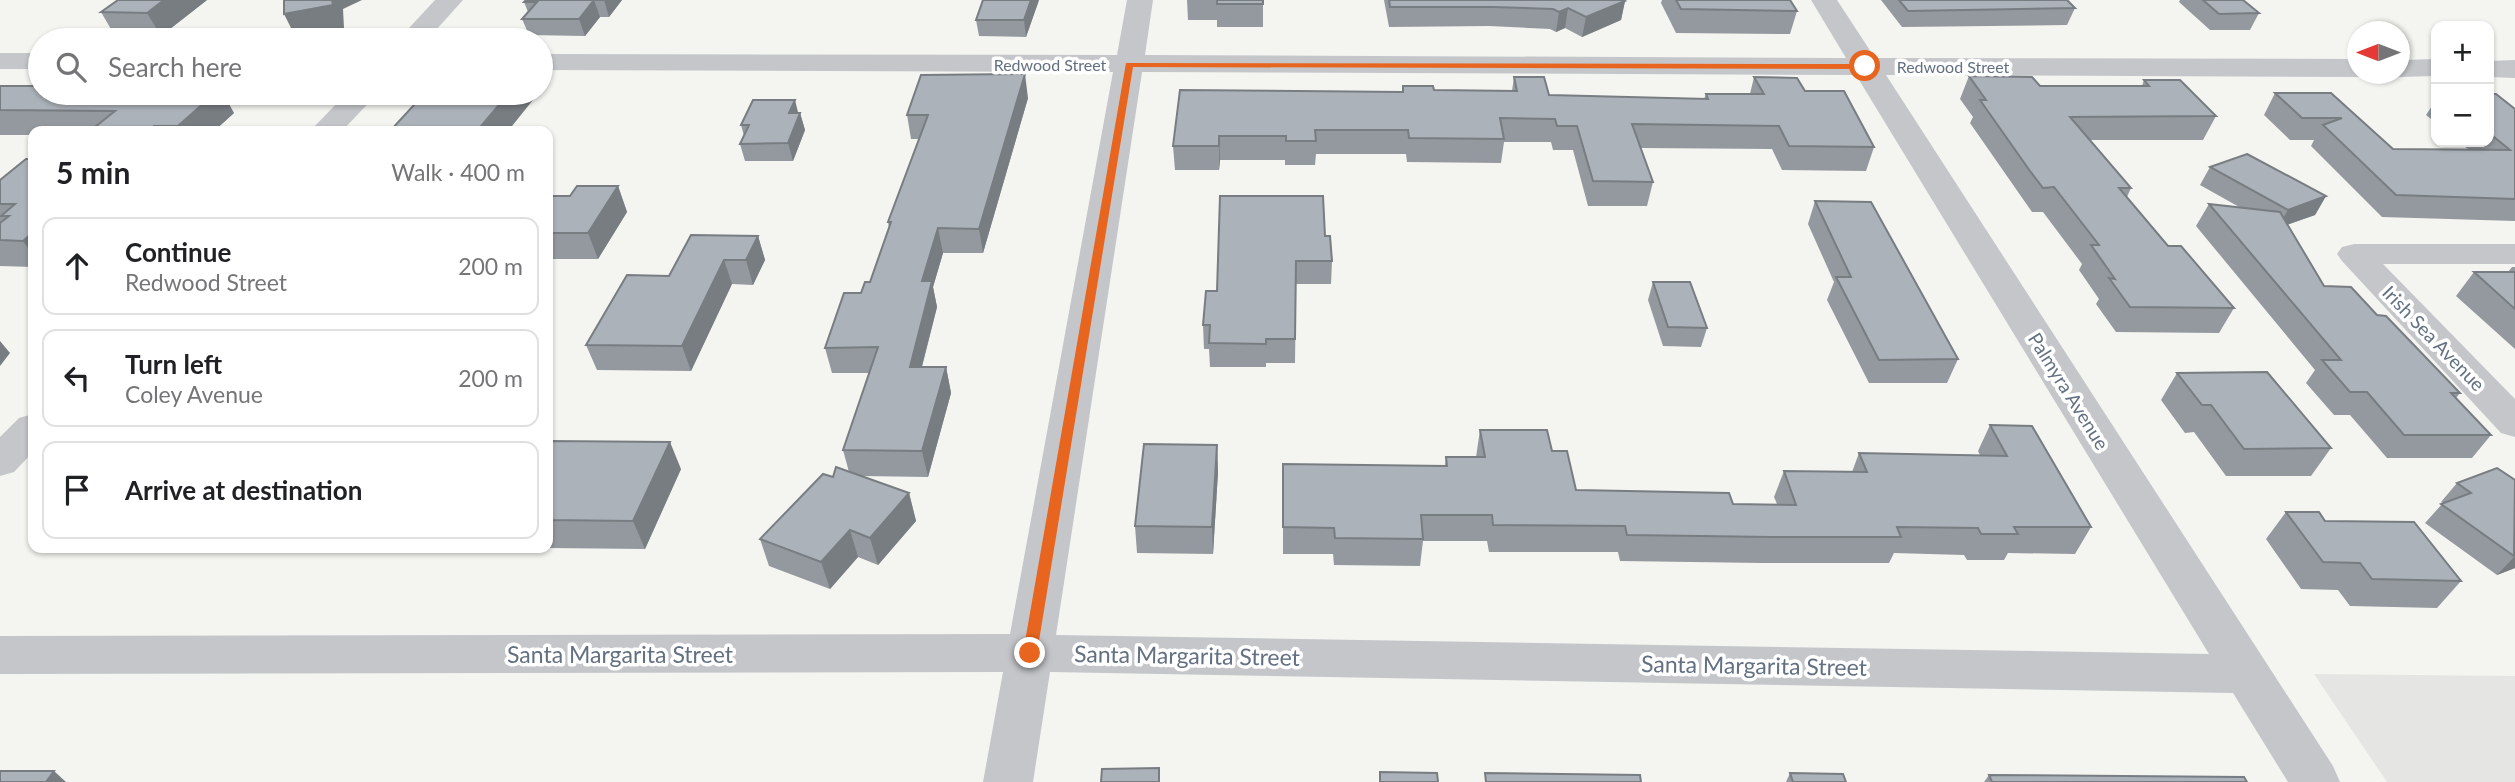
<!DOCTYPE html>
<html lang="en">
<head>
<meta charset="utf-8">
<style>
	:root { --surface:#fff; --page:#f2f2f2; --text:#202124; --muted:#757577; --line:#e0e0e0 }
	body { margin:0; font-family:Lato,sans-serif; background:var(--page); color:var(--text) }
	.controls { position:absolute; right:21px; top:21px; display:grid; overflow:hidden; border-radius:14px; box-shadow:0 2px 5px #0004 }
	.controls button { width:63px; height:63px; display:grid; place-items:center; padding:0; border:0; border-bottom:2px solid var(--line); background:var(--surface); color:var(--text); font:35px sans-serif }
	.compass { position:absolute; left:2347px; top:21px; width:63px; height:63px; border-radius:50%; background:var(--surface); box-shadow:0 2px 5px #0004; rotate:270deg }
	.stop { position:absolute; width:21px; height:21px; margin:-16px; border:5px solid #e7651e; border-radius:50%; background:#fff }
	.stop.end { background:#e7651e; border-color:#fff; box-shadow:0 2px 7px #0008 }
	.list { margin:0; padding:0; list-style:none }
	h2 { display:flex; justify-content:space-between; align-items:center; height:91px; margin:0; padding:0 28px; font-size:30px }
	h2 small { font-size:23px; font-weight:400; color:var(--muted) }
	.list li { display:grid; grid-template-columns:46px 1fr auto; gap:21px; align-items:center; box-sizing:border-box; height:98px; margin:0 14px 14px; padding:0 14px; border:2px solid var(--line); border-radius:14px }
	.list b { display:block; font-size:26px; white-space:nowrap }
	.list p { margin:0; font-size:23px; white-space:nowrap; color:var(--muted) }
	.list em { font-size:23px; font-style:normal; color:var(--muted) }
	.icon { flex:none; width:38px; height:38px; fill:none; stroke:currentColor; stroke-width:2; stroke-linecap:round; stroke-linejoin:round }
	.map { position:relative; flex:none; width:2515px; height:782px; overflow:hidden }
	.search { position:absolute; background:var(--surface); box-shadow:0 2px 5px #0004; left:28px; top:28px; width:525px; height:77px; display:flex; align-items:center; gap:18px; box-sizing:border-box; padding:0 24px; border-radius:38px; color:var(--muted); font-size:26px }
	.panel { position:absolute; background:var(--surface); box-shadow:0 2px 5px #0004; left:28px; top:126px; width:525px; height:427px; border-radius:14px }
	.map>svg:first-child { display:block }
	.built { fill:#e5e6e4 }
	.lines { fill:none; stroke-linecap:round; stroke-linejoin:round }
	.minor { fill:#c4c6ca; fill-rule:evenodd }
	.wall { fill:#94999f }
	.shaded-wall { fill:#787d82 }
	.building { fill:#acb2b9; stroke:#787d82; stroke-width:2 }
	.route { fill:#e7651e }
	.labels { text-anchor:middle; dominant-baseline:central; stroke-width:7; stroke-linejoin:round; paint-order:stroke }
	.far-street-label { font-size:16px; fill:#637082; stroke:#fff }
	.street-label { font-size:19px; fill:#637082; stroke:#fff }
	.near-street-label { font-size:23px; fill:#637082; stroke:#fff }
</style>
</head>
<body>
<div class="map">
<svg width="2515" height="782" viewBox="0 0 2515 782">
	<rect width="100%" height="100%" fill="#f4f5f0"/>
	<polygon class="built" points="2314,674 2515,676 2515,782 2387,782"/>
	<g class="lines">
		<g class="minor">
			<polygon points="435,0 463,0 427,40 398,40"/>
			<path d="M1127,0H1153L1145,55L1846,58L1811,0H1837L1875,58L2358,59V74H2368L2358,77L1886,75L2333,766L2340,782H2288L2233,693L1050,672L1033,782H983L1003,672L0,674V636L1010,634L1113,72L541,70V54L1117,55ZM1142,72L1856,75L2209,654L1056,635Z"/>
			<rect x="0" y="53" width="40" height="16"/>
			<polygon points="2436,59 2436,76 2400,77 2390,74 2400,74 2400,60"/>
			<polygon points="2515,60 2515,78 2489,77 2489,61"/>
			<polygon points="347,93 378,93 342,131 310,131"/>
			<polygon points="2354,244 2515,244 2515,264 2383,264 2515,399 2515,437 2501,433 2342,261 2337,254 2342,247"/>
			<polygon points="33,414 33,452 14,472 0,476 0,437 19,418"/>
		</g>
	</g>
	<g class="wall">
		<polygon points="207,0 161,36 115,36 101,12"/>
		<polygon points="622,0 609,17 600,17 585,36 529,35 522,19 528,12 524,2"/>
		<polygon points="1039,0 1026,37 979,36 976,20"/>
		<polygon points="1187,0 1263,0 1263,27 1217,27 1217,20 1188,20"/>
		<polygon points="1384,0 1623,0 1625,1 1621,20 1582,37 1565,28 1556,32 1550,29 1489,26 1389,27"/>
		<polygon points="1662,0 1790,0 1797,11 1790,34 1676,33 1661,3"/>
		<polygon points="1881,0 2067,0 2075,8 2067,25 1902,27"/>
		<polygon points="2180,0 2243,0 2259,13 2250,30 2210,30 2179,2"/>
		<polygon points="1969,76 2040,86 2142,86 2144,80 2216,116 2203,140 2090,140 2131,188 2127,197 2168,246 2234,308 2219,333 2116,332 2096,304 2099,299 2079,270 2082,264 2043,212 2032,212 1970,123 1973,117 1960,99"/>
		<polygon points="1514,77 1549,95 1704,99 1706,94 1750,94 1754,77 1805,91 1874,147 1866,171 1782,170 1772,149 1641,148 1653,182 1647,206 1588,206 1573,150 1553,150 1551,142 1504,142 1501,163 1407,162 1406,154 1316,154 1315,165 1285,165 1285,160 1220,160 1219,170 1175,170 1173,146 1402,92 1403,86 1434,90 1512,91"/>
		<polygon points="0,86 234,113 214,131 33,131 33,135 0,135"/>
		<polygon points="2275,93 2331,93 2393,149 2468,149 2458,142 2489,142 2489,94 2515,109 2515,221 2382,217 2311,146 2314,140 2290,140 2264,115"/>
		<polygon points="1028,98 983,253 943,253 933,287 937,307 922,367 946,367 951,393 928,477 861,476 909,493 916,521 878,565 858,557 830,589 769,566 760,539 833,477 849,472 843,450 869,373 832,373 825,348 870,282 889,228 888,222 919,139 911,139 907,115"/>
		<polygon points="2436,100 2436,123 2426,115"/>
		<polygon points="798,113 800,113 805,130 793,161 745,161 740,144 744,136 741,125"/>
		<polygon points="33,159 33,267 0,266 0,180"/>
		<polygon points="2210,167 2326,196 2315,215 2287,225 2324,286 2377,315 2460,393 2456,398 2491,435 2472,458 2387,458 2350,415 2334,415 2306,383 2315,370 2196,226 2209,204 2241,208 2200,185"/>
		<polygon points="618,186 627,212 598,259 551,259 548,265 548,200"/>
		<polygon points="1815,201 1958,359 1947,383 1869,383 1827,300 1834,282 1808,224"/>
		<polygon points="758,236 765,260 753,285 732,284 691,371 597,370 586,345 669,276"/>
		<polygon points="1325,236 1332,261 1331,284 1296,284 1295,363 1266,363 1266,367 1210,367 1209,349 1204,349 1203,325 1217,291"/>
		<polygon points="2512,267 2515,267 2515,349 2456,296 2474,272 2508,272"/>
		<polygon points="1653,282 1707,328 1701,347 1663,346 1648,300"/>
		<polygon points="2177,373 2331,448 2311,476 2226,476 2194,432 2185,433 2161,400"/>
		<polygon points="1990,425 2091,527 2075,554 2008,553 2004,560 1967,560 1964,555 1894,553 1889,563 1763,563 1620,561 1618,552 1489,552 1487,541 1423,541 1420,566 1334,565 1333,554 1283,554 1283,464 1445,466 1446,457 1476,457 1480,430 1552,451 1576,490 1733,504 1777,504 1774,497 1784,471 1852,472 1859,453 1980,455 1978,451"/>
		<polygon points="548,441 681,469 645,549 548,548"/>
		<polygon points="1217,445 1218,472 1213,554 1137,553 1135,526"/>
		<polygon points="2515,480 2515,568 2497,575 2425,523 2443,503 2441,502 2457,483"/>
		<polygon points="2286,512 2325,521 2461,581 2437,608 2350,606 2338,590 2301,589 2266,539"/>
		<polygon points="1790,773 1846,782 1786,782"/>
		<polygon points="1989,775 2247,782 1984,782"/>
	</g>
	<g class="shaded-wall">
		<polygon points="164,0 207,0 161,36 147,13"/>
		<polygon points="332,0 362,0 343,9 344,28 296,38 284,14"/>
		<polygon points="594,0 600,17 585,36 579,19"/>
		<polygon points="604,0 622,0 609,17"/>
		<polygon points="1031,0 1039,0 1026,37 1024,20"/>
		<polygon points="1625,1 1621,20 1582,37 1586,17"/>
		<polygon points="1568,8 1565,28 1556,32 1559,12"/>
		<polygon points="1025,74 1028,98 983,253 979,229"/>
		<polygon points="215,93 223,93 234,113 214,131 181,131 178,126"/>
		<polygon points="509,93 536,93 537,95 508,131 477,131"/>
		<polygon points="795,100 799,116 800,113 805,130 793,161 788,143 789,113"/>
		<polygon points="154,126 157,131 148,131"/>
		<polygon points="1219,136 1220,160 1219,170"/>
		<polygon points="618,186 627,212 598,259 588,233"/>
		<polygon points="2326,196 2315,215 2277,228 2288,210"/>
		<polygon points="938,228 943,253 933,287 937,307 915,393 910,367 922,281"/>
		<polygon points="33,232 33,255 23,241"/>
		<polygon points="758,236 765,260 753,285 746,260"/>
		<polygon points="548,250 551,259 548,265"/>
		<polygon points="724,260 732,284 691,371 682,346"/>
		<polygon points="0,341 10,353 0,366"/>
		<polygon points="946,367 951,393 928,477 922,451"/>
		<polygon points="670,442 681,469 645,549 633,521"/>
		<polygon points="1217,445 1218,472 1213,554 1212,527"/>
		<polygon points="909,493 916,521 878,565 870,538"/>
		<polygon points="850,530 858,557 830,589 821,562"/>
		<polygon points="2515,556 2515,568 2497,575"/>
		<polygon points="54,771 66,782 46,782"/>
	</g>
	<g class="building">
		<polygon points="118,0 164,0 147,13 101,12"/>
		<polygon points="284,0 332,0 333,5 284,14"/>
		<polygon points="526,0 604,0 594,0 579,19 522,19 537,2 524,2"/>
		<polygon points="983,0 1031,0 1024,20 976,20"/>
		<rect x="1217" y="0" width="46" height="4"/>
		<polygon points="1389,0 1623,0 1625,1 1586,17 1568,8 1559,12 1553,9 1492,7 1390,7"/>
		<polygon points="1676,0 1790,0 1797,11 1681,9"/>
		<polygon points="1899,0 2067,0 2075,8 1908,11"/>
		<polygon points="2203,0 2243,0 2259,13 2219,14"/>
		<polygon points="1025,74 979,229 938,228 922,281 932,281 910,367 946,367 922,451 843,450 878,347 825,348 844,293 861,293 865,282 870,282 891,222 888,222 928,115 907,115 921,75"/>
		<polygon points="1969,76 2032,77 2040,86 2149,86 2144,80 2180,80 2216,116 2070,117 2131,188 2119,188 2168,246 2181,246 2234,308 2130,307 2109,278 2115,279 2091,245 2099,245 2054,187 2043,188 2030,171 1980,100 1986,100"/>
		<polygon points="1514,77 1544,77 1549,95 1708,99 1706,94 1764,94 1754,77 1797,78 1805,91 1844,91 1874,147 1789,146 1779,126 1632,124 1653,182 1593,181 1577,126 1557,126 1555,119 1500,118 1504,139 1409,138 1408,130 1315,130 1316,141 1286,141 1286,136 1219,136 1219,146 1173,146 1180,90 1403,92 1403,86 1433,86 1434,90 1517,91"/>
		<polygon points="0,86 40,86 40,93 215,93 178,126 154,126 148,131 90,131 115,111 0,110"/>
		<polygon points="425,93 509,93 477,131 390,131"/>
		<polygon points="2275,93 2331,93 2393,149 2510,150 2489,133 2489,94 2496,94 2515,109 2515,199 2396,195 2323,125 2342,118 2302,118"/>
		<polygon points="753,100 795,100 789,113 800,113 788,143 740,144 749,125 741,125"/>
		<polygon points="2247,154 2326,196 2288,210 2210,167"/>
		<polygon points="26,159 33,159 33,232 23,241 0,240 0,223 9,216 1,216 15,204 0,204 0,180"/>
		<polygon points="577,186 618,186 588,233 548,233 548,200 551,196 570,196"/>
		<polygon points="1220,196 1323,196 1325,236 1330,236 1332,261 1296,261 1295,339 1266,339 1266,344 1209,343 1210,325 1203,325 1206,291 1217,291"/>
		<polygon points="1815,201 1871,202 1958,359 1879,360 1836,277 1851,277"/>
		<polygon points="2209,204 2280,212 2324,286 2351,287 2377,315 2386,316 2460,393 2451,393 2491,435 2404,435 2367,392 2350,392 2322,360 2341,360"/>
		<polygon points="691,235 758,236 746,260 724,260 682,346 586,345 627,275 669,276"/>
		<polygon points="2474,272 2515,272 2515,309"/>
		<polygon points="1653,282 1690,282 1707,328 1668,327"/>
		<polygon points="2267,372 2331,448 2244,449 2211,405 2202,405 2177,373"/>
		<polygon points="1990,425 2032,426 2091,527 2014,527 2018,534 1981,534 1978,528 1897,527 1901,537 1772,537 1627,535 1625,526 1493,525 1492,515 1421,515 1423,539 1335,538 1334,528 1283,527 1283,464 1447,466 1446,457 1485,457 1480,430 1547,430 1552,451 1567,451 1576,490 1729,493 1733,504 1796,505 1784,471 1867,472 1859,453 2007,456"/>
		<polygon points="548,441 670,442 633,521 548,520"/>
		<polygon points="1144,444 1217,445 1212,527 1135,526"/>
		<polygon points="836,467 909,493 870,538 850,530 821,562 760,539 823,474 833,477"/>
		<polygon points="2497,468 2515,480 2514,556 2441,504 2471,493 2457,483"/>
		<polygon points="2286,512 2319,512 2325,521 2414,522 2461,581 2372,579 2360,563 2323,562"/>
		<polygon points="1159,768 1159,782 1101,782 1102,769"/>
		<polygon points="0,771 54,771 46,782 0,782"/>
		<polygon points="1380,772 1437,773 1438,782 1380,782"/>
		<polygon points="1485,773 1640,775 1641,782 1486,782"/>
		<polygon points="1790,773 1843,774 1846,782 1793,782"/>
		<polygon points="1989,775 2244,777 2247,782 1992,782"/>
	</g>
	<polygon class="route" points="1126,63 1865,64 1869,66 1865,69 1133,67 1037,653 1030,658 1023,653"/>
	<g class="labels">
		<g class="far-street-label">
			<text x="1050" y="64">Redwood Street</text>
			<text x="1953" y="66">Redwood Street</text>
		</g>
		<g class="street-label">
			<text transform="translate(2434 338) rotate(46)">Irish Sea Avenue</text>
			<text transform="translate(2069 391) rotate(58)">Palmyra Avenue</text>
		</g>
		<g class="near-street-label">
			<text x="620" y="654">Santa Margarita Street</text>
			<text transform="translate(1187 655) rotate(1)">Santa Margarita Street</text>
			<text transform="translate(1754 665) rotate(1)">Santa Margarita Street</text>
		</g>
	</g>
</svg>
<div class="controls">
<button>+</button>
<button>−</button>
</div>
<svg class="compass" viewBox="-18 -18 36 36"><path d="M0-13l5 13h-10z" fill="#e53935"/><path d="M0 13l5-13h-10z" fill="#757577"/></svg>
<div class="stop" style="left:1865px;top:66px"></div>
<div class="stop end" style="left:1030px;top:653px"></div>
<div class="search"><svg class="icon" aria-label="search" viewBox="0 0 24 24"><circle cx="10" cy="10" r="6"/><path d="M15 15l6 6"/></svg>Search here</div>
<section class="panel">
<h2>5 min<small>Walk · 400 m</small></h2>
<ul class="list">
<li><svg class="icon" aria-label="ahead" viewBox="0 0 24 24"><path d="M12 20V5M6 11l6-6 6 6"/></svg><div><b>Continue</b><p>Redwood Street</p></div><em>200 m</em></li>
<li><svg class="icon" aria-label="left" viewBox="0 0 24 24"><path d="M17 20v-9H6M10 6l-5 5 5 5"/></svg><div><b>Turn left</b><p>Coley Avenue</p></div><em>200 m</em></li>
<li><svg class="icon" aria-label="arrive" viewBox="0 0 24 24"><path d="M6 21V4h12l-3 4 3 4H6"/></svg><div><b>Arrive at destination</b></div></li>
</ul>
</section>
</div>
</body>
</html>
